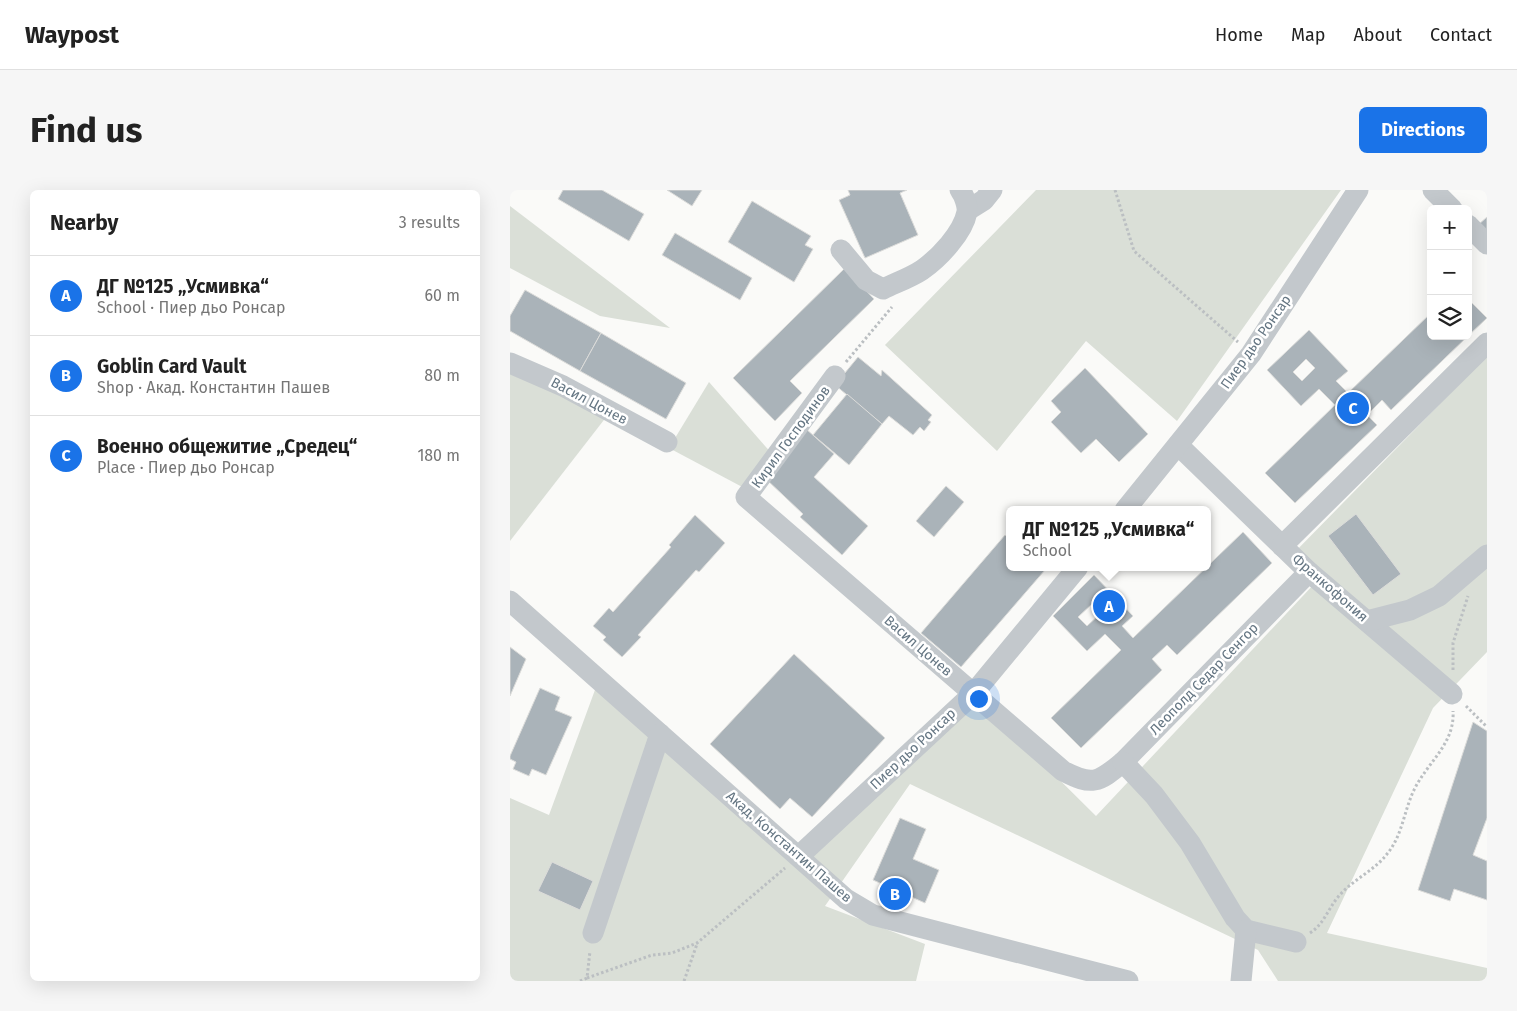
<!DOCTYPE html>
<html lang="en">
<head>
<meta charset="utf-8">
<style>
	:root { --surface:#fff; --page:#f6f6f6; --text:#222; --muted:#767676; --line:#e0e0e0; --accent:#1a73e8 }
	body { margin:0; font-family:"Fira Sans",sans-serif; background:var(--page); color:var(--text) }
	.controls { position:absolute; right:15px; top:15px; display:grid; overflow:hidden; border-radius:8px; box-shadow:0 5px 20px #0002 }
	.controls button { width:45px; height:45px; display:grid; place-items:center; padding:0; border:0; border-bottom:1px solid var(--line); background:var(--surface); color:var(--text); font:25px sans-serif }
	.you { position:absolute; left:468px; top:508px; width:18px; height:18px; margin:-12px; border:4px solid #fff; border-radius:50%; background:#1a73e8; box-shadow:0 0 0 8px #1a73e833 }
	.badge { display:grid; place-items:center; width:32px; height:32px; border-radius:50%; background:var(--accent); color:#fff; font-size:16px; font-weight:700 }
	.pin { position:absolute; translate:-50% -50%; border:2px solid #fff; box-shadow:0 1px 5px #0006 }
	.popup { position:absolute; left:496px; top:316px; width:205px; height:65px; box-sizing:border-box; display:grid; place-content:center; border-radius:8px; background:var(--surface); filter:drop-shadow(0 1px 4px #0005); font-size:16px; white-space:nowrap; color:var(--muted) }
	.popup b { font-size:19px; color:var(--text) }
	.popup::after { content:''; position:absolute; left:50%; top:100%; margin-left:-10px; border:10px solid transparent; border-top-color:var(--surface) }
	.list { margin:0; padding:0; list-style:none }
	h2 { display:flex; justify-content:space-between; align-items:center; height:65px; margin:0; padding:0 20px; font-size:21px }
	h2 small { font-size:16px; font-weight:400; color:var(--muted) }
	.list li { display:grid; grid-template-columns:32px 1fr auto; gap:15px; align-items:center; box-sizing:border-box; height:80px; padding:0 20px; border-top:1px solid var(--line) }
	.list b { display:block; font-size:19px; white-space:nowrap }
	.list p { margin:0; font-size:16px; white-space:nowrap; color:var(--muted) }
	.list em { font-size:16px; font-style:normal; color:var(--muted) }
	.icon { flex:none; width:28px; height:28px; fill:none; stroke:currentColor; stroke-width:2; stroke-linecap:round; stroke-linejoin:round }
	.map { position:relative; flex:none; width:977px; height:791px; overflow:hidden; border-radius:8px }
	header { display:flex; align-items:center; gap:30px; box-sizing:border-box; height:70px; padding:0 25px; background:var(--surface); border-bottom:1px solid var(--line) }
	header strong { font-size:24px }
	nav { display:flex; gap:28px; margin-inline-start:auto; font-size:18px }
	.intro { display:flex; align-items:center; justify-content:space-between; box-sizing:border-box; height:120px; padding:0 30px }
	h1 { margin:0; font-size:35px }
	.button { padding:12px 22px; border-radius:8px; background:var(--accent); color:#fff; font-size:18px; font-weight:700 }
	main { display:flex; gap:30px; padding:0 30px }
	aside { flex:1; background:var(--surface); border-radius:8px; box-shadow:0 5px 20px #0002 }
	.map>svg:first-child { display:block }
	.green { fill:#dadfd7 }
	.building { fill:#aab3b9; stroke:#dcdcda; fill-rule:evenodd }
	.lines { fill:none; stroke-linecap:round; stroke-linejoin:round }
	.path { stroke:#bbbfc2; stroke-width:3; stroke-dasharray:2.5 2.5; stroke-linecap:butt }
	.minor { stroke:#c3c8cc; stroke-width:21 }
	.labels { text-anchor:middle; dominant-baseline:central; stroke-width:5; stroke-linejoin:round; paint-order:stroke }
	.street-label { font-size:14px; fill:#657683; stroke:#fff }
</style>
</head>
<body>
<header>
<strong>Waypost</strong>
<nav><a>Home</a><a>Map</a><a>About</a><a>Contact</a></nav>
</header>
<div class="intro"><h1>Find us</h1><a class="button">Directions</a></div>
<main>
<aside>
<h2>Nearby<small>3 results</small></h2>
<ul class="list">
<li><span class="badge">A</span><div><b>ДГ №125 „Усмивка“</b><p>School · Пиер дьо Ронсар</p></div><em>60 m</em></li>
<li><span class="badge">B</span><div><b>Goblin Card Vault</b><p>Shop · Акад. Константин Пашев</p></div><em>80 m</em></li>
<li><span class="badge">C</span><div><b>Военно общежитие „Средец“</b><p>Place · Пиер дьо Ронсар</p></div><em>180 m</em></li>
</ul>
</aside>
<div class="map">
<svg width="977" height="791" viewBox="0 0 977 791">
	<rect width="100%" height="100%" fill="#fafaf8"/>
	<g class="green">
		<polygon points="526,0 831,0 667,231 576,151 487,261 375,155"/>
		<polygon points="0,16 160,138 90,126 0,78"/>
		<polygon points="977,166 977,462 923,518 817,743 977,778 977,791 768,791 748,760 400,594 315,716 415,754 406,791 0,791 0,608 39,625 89,489 289,666 463,504 586,626 806,392 780,367"/>
		<polygon points="0,182 97,226 0,351"/>
		<polygon points="199,192 263,265 236,299 159,258"/>
	</g>
	<g class="building">
		<polygon points="53,0 92,0 134,24 119,51 48,9"/>
		<polygon points="157,0 192,0 182,16"/>
		<polygon points="338,0 397,0 390,3 408,45 355,68 329,10 340,5"/>
		<polygon points="242,11 301,46 295,55 303,59 284,92 218,52"/>
		<polygon points="977,27 977,44 968,35"/>
		<polygon points="165,43 242,88 230,110 152,65"/>
		<polygon points="335,78 364,109 280,191 292,203 265,231 223,188"/>
		<polygon points="15,100 91,143 70,181 0,141 0,126"/>
		<polygon points="958,109 977,128 958,146"/>
		<path d="M921,123V146H958L881,220L872,210L857,225L867,235L785,313L755,283L825,215L809,199L791,216L757,180L799,140L838,181L826,191L838,203ZM796,169L805,178L792,191L783,182Z"/>
		<polygon points="91,143 176,193 156,229 70,181"/>
		<polygon points="348,167 371,186 372,180 422,225 418,230 421,232 414,241 410,237 403,245 379,226 372,234 325,195"/>
		<polygon points="575,178 638,244 609,272 586,249 571,263 541,232 551,222 541,211"/>
		<polygon points="337,204 372,234 339,275 303,245"/>
		<polygon points="295,238 324,264 304,287 358,336 332,365 290,327 293,324 256,289"/>
		<polygon points="436,296 454,312 424,347 406,331"/>
		<polygon points="846,324 891,384 863,405 818,346"/>
		<polygon points="185,325 215,353 189,382 186,380 128,445 131,447 112,467 93,450 96,447 83,436 99,418 103,422 161,357 159,355"/>
		<path d="M733,342L762,373L667,465L657,455L642,469L652,480L571,558L541,528L611,460L595,444L577,461L543,426L584,385L623,426L612,436L623,448ZM582,414L591,423L577,436L568,427Z"/>
		<polygon points="495,345 500,350 500,377 532,377 535,380 451,477 411,443"/>
		<polygon points="0,457 16,469 0,506"/>
		<polygon points="284,464 375,548 302,627 280,608 270,619 200,554"/>
		<polygon points="30,498 50,507 45,520 62,527 36,585 22,579 19,586 3,579 6,572 0,569 0,566"/>
		<polygon points="963,532 977,541 977,628 963,665 977,671 977,710 944,699 940,711 908,700"/>
		<polygon points="390,628 416,639 403,669 429,680 415,713 363,690"/>
		<polygon points="42,672 83,691 70,720 28,701"/>
	</g>
	<g class="lines">
		<g class="path">
			<polyline points="605,0 624,61 728,152"/>
			<polyline points="336,172 382,117"/>
			<polyline points="943,480 943,453 958,406"/>
			<polyline points="956,516 977,537"/>
			<path d="M800,743C814,734 818,719 828,707C842,690 864,681 877,664C893,645 894,619 905,598C919,571 945,553 943,521"/>
			<polyline points="77,788 142,765 162,763 187,753 275,678"/>
			<polyline points="0,791 1,791"/>
			<polyline points="70,791 77,788 80,761"/>
			<polyline points="174,791 187,754"/>
		</g>
		<g class="minor">
			<polyline points="923,0 942,19"/>
			<polyline points="458,20 474,10 482,0"/>
			<polyline points="958,35 977,54"/>
			<path d="M331,60L356,90L373,99C385,93 400,88 412,80C429,68 453,43 457,22C458,16 454,5 450,0"/>
			<polyline points="0,173 53,196 157,252"/>
			<path d="M325,186L236,307L553,581C582,596 588,593 613,572L799,382"/>
			<polyline points="668,255 799,382 942,504"/>
			<polyline points="615,320 741,164 848,0"/>
			<polyline points="772,356 977,153"/>
			<polyline points="0,411 336,709 363,725 618,791"/>
			<polyline points="857,431 900,420 929,406 977,365"/>
			<polyline points="613,572 644,605 680,653 725,728 736,740 786,752"/>
			<polyline points="289,666 463,504 568,377"/>
			<polyline points="83,743 150,544"/>
			<polyline points="731,791 736,740"/>
		</g>
	</g>
	<g class="labels">
		<g class="street-label">
			<text transform="translate(746 152) rotate(-55)">Пиер дьо Ронсар</text>
			<text transform="translate(79 211) rotate(28)">Васил Цонев</text>
			<text transform="translate(281 247) rotate(-54)">Кирил Господинов</text>
			<text transform="translate(820 398) rotate(41)">Франкофония</text>
			<text transform="translate(408 456) rotate(41)">Васил Цонев</text>
			<text transform="translate(694 489) rotate(-46)">Леополд Седар Сенгор</text>
			<text transform="translate(403 559) rotate(-43)">Пиер дьо Ронсар</text>
			<text transform="translate(279 657) rotate(41)">Акад. Константин Пашев</text>
		</g>
	</g>
</svg>
<div class="controls">
<button>+</button>
<button>−</button>
<button><svg class="icon" aria-label="layers" viewBox="0 0 24 24"><path d="M12 4l9 5-9 5-9-5zM3 14l9 5 9-5"/></svg></button>
</div>
<div class="you"></div>
<div class="pin badge" style="left:599px;top:416px">A</div>
<div class="popup"><b>ДГ №125 „Усмивка“</b>School</div>
<div class="pin badge" style="left:385px;top:704px">B</div>
<div class="pin badge" style="left:843px;top:218px">C</div>
</div>
</main>
</body>
</html>
